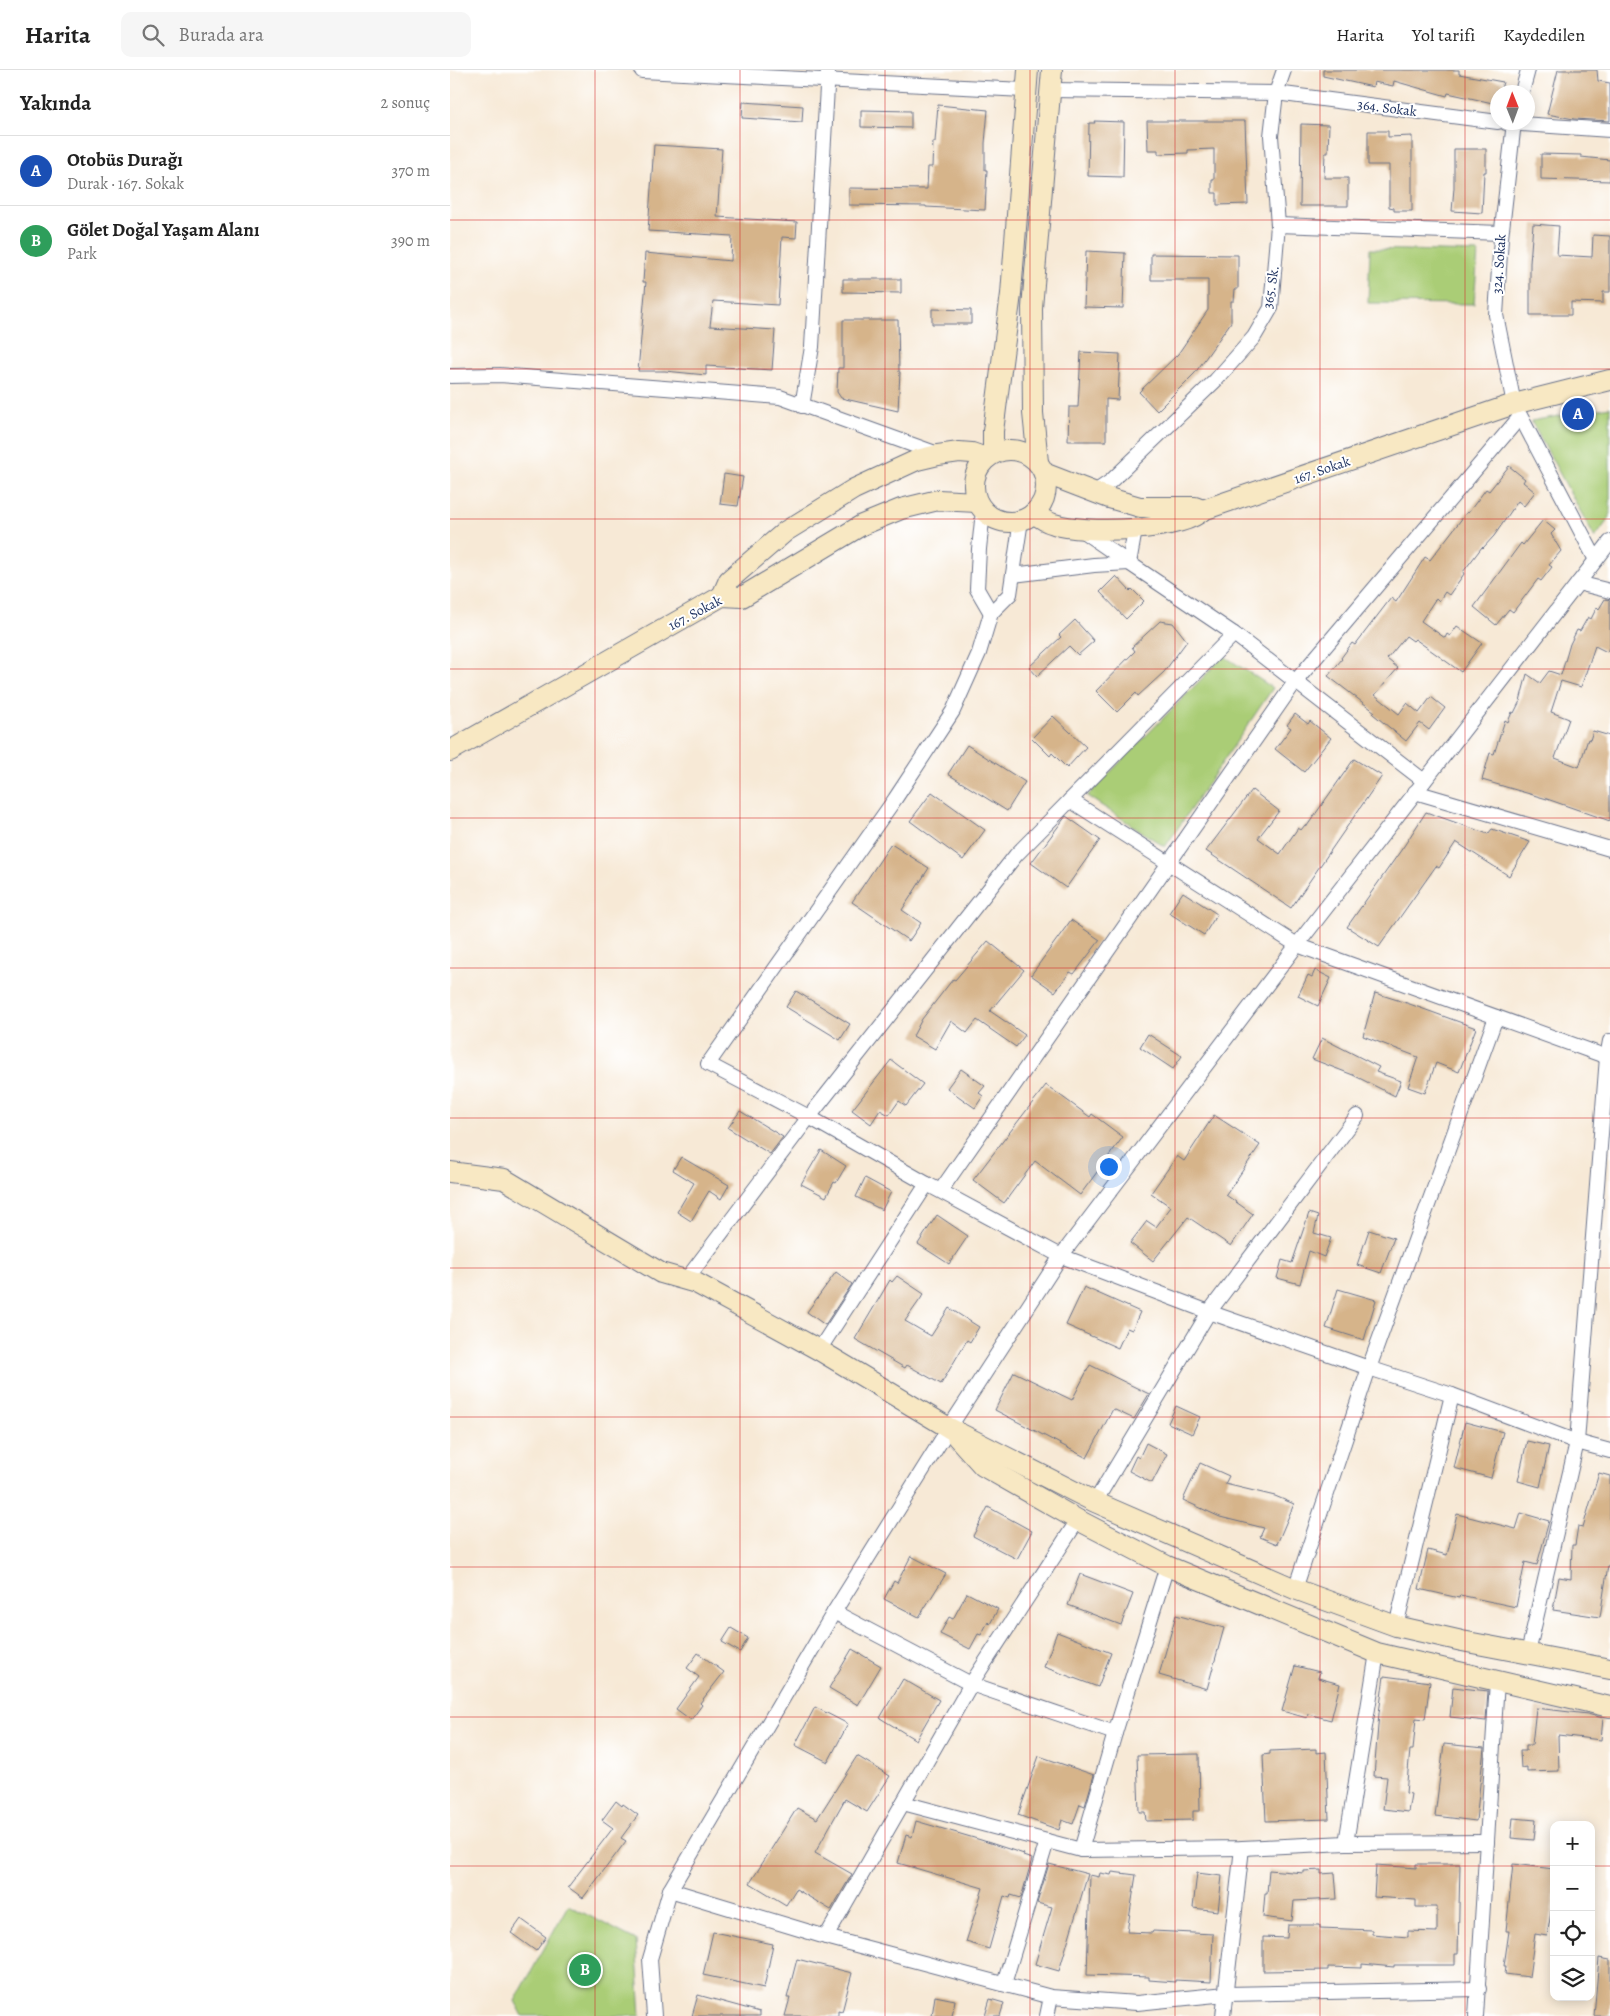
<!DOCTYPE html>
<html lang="tr">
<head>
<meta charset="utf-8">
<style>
	:root { --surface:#fff; --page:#f6f6f6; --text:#222; --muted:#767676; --line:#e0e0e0; --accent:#0b8043 }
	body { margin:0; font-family:Alegreya,serif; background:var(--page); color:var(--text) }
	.controls { position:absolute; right:15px; bottom:15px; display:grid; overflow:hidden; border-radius:10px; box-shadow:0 2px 12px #0003 }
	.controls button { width:45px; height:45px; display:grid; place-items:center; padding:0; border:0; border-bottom:1px solid var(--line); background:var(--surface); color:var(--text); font:25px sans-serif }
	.compass { position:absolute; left:1040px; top:15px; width:45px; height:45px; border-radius:50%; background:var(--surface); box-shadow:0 2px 12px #0003; rotate:359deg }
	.you { position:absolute; left:658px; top:1096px; width:18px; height:18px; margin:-12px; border:4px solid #fff; border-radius:50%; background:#1a73e8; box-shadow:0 0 0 8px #1a73e833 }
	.badge { display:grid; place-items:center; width:32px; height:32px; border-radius:50%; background:var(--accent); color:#fff; font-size:16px; font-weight:700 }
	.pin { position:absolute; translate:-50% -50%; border:2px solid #fff; box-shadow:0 1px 5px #0006 }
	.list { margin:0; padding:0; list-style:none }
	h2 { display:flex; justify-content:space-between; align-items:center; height:65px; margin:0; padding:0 20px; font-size:21px }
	h2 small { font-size:16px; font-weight:400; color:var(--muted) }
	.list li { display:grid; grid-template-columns:32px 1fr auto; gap:15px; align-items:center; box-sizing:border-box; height:70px; padding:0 20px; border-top:1px solid var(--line) }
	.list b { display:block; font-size:19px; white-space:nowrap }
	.list p { margin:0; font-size:16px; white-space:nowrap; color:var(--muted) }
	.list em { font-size:16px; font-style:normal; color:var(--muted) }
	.icon { flex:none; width:28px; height:28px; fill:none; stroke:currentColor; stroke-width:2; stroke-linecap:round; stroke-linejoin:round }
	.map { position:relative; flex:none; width:1160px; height:1946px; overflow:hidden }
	header { display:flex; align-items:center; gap:30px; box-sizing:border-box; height:70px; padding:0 25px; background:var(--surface); border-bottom:1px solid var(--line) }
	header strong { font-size:24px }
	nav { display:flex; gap:28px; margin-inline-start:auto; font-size:18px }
	.search { width:350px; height:45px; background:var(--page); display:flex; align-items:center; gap:12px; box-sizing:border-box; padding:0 18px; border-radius:10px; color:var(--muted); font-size:19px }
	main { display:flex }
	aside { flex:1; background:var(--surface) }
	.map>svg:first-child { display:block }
	.green { fill:#aacd76; stroke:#627e6a }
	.building { fill:#d6b48a }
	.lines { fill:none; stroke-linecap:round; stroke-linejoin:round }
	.street-casing { stroke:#687088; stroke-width:16 }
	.secondary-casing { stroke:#687088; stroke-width:22 }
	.street { stroke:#fff; stroke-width:14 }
	.secondary { stroke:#f8e8c3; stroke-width:20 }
	.grid { fill:none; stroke:#d62828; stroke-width:1; stroke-opacity:0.55 }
	.labels { text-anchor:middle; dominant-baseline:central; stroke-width:4; stroke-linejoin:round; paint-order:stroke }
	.street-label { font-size:14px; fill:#1b2f5e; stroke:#fff }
</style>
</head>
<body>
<header>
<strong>Harita</strong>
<div class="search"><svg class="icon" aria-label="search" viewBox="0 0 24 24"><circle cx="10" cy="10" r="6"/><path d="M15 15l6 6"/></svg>Burada ara</div>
<nav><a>Harita</a><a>Yol tarifi</a><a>Kaydedilen</a></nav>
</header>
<main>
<aside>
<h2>Yakında<small>2 sonuç</small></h2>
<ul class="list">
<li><span class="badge" style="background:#1a4fb4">A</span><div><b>Otobüs Durağı</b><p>Durak · 167. Sokak</p></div><em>370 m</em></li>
<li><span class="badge" style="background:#2e9e5b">B</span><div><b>Gölet Doğal Yaşam Alanı</b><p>Park</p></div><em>390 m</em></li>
</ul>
</aside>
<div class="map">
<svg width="1160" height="1946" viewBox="0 0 1160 1946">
	<rect width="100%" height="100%" fill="#fff"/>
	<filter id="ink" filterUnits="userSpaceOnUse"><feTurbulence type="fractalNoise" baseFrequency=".02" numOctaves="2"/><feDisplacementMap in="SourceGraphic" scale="10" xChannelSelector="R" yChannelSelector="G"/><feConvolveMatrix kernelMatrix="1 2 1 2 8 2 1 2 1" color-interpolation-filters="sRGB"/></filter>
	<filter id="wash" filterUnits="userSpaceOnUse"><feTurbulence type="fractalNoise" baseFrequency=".0096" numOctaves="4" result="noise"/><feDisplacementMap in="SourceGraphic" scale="20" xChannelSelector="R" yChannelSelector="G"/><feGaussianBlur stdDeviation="1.12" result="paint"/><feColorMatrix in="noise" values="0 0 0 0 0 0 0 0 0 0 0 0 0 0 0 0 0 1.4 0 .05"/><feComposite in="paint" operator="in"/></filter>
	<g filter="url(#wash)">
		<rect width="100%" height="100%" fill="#f7e9d6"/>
		<g class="green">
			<polygon points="920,179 1028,182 1024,234 918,233"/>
			<polygon points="1160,337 1160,447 1145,468 1081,351"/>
			<polygon points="774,586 823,618 715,777 637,726"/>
			<polygon points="118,1835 186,1870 191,1946 73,1946 65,1931"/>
		</g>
		<g id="blocks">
			<g class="building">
				<polygon points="873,0 1009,0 1009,4 1053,12 1050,22 1048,22 1047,34 998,23 997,26 944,11 943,16 924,12 923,17 873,6"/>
				<polygon points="1108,0 1147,0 1148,11 1160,13 1160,51 1124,49 1097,44"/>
				<polygon points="293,32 353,36 352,52 292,48"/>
				<polygon points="488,35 538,40 535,73 535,100 537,100 535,140 476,137 476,136 399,135 399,118 477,119 478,97 482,97 483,72 485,72"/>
				<polygon points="411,40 461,41 461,58 411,57"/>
				<polygon points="644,51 674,52 673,107 638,106 639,53 645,53"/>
				<polygon points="697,51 795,51 798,134 767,135 767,123 762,123 762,110 764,110 764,79 738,80 738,83 708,84 708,80 698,80"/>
				<polygon points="851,54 879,55 878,83 875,83 874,108 898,108 898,136 850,136"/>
				<polygon points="918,61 938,61 938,67 962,66 962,141 944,141 944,138 939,137 939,95 918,95"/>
				<polygon points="204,75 272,79 267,147 347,152 346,168 332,167 328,235 263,231 260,256 325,260 322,300 256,296 256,305 215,301 188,301 196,212 193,212 195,183 281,191 282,166 198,161"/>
				<polygon points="1004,79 1036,79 1036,102 1034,102 1032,143 1002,141 1004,118"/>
				<polygon points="1091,84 1131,85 1131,87 1160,90 1160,111 1091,109"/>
				<polygon points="1083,154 1109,156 1107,185 1142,187 1143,165 1160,166 1160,222 1153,222 1153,233 1121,232 1121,245 1080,245 1080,193"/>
				<polygon points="636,181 675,183 673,238 634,237"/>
				<polygon points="701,184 788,185 788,219 785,219 784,231 781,231 781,252 745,303 707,341 689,322 728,284 758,240 758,210 701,210"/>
				<polygon points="393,209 451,209 451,223 393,222"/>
				<polygon points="482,239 521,240 521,254 482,254"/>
				<polygon points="393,250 448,250 449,302 450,302 448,341 391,328 387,322 388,298 393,298"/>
				<polygon points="631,282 670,284 668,330 656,329 656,371 618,371 619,337 628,337"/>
				<polygon points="1059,396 1075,409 1073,412 1085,422 1074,436 1068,431 1044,466 1033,478 1032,477 1013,502 1014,504 999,525 995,522 989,531 986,528 971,551 995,568 997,564 1000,566 1007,556 1032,573 1011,602 965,569 963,571 956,566 937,589 948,598 925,625 949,644 957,633 969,643 981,627 995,638 979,660 970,653 956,671 923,644 925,642 878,606 892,589 891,588 902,573 905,575 941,528 946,532 975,487 980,490 1017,442 1018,443 1036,419 1039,421"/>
				<polygon points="274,404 293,407 288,436 270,434"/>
				<polygon points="1093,450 1105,460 1101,464 1111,481 1099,495 1102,497 1091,511 1088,509 1063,542 1059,539 1046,555 1024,537 1071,473 1073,475"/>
				<polygon points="666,506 680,521 682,519 694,531 676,549 650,522"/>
				<polygon points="1155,529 1160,530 1160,575 1157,582 1145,576 1131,617 1111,611 1101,642 1119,649 1105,688 1129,697 1138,669 1140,670 1143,661 1160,666 1160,751 1097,729 1032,710 1040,683 1044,684 1055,650 1058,652 1062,642 1064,643 1070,631 1077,604 1090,613 1099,601 1111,605 1120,574 1127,560 1130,561 1138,547 1141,549 1147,537 1149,539"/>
				<polygon points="625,550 644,571 628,585 619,576 587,606 579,597 611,567 609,565"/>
				<polygon points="710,551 723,553 737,571 714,602 688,626 686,623 667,642 646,621 685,581 682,577"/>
				<polygon points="845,644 858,654 860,651 881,668 854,702 825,679 841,658 837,655"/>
				<polygon points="603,646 636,677 617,698 602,683 600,686 582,668"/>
				<polygon points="517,675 575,712 557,741 498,704"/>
				<polygon points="904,689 932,706 841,838 756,781 802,720 829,741 808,768 830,784 848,758 851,760 855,755 857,756"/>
				<polygon points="482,722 535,760 513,790 460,751"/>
				<polygon points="976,742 1038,764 1042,759 1080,772 1059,806 1006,772 989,798 986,796 929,877 897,857 954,776"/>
				<polygon points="616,746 650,770 616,818 581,793"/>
				<polygon points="441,774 479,798 452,840 471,853 459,871 402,832"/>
				<polygon points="733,822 767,844 754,865 719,843"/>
				<polygon points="621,850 650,870 624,904 620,902 605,922 581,905"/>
				<polygon points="538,871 574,900 540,941 575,965 566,977 527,950 517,963 501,951 485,979 463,966 472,949 503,909 505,910"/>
				<polygon points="865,900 881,908 868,936 848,926 858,905 862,907"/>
				<polygon points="346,921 400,954 390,970 336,937"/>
				<polygon points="925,923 954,932 1026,958 1009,1002 986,993 975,1023 958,1017 968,987 913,966"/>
				<polygon points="698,964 732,986 723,999 690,977"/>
				<polygon points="872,968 929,997 926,1002 951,1011 945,1026 903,1005 862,989"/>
				<polygon points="441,990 473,1014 456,1036 449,1031 439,1045 430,1040 421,1054 402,1040"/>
				<polygon points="511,999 535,1016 529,1023 533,1026 525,1038 497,1018"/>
				<polygon points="596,1015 640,1047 642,1044 673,1067 630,1125 585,1091 554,1133 523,1110"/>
				<polygon points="290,1041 333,1067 320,1084 278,1058"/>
				<polygon points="764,1045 810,1075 776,1125 803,1144 781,1176 738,1147 703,1191 680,1173 697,1151 706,1157 721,1137 701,1123 727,1086 734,1091"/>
				<polygon points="371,1080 396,1096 386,1113 384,1112 376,1127 351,1114"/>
				<polygon points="231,1087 279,1115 271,1129 259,1121 241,1151 227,1142 244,1113 223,1100"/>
				<polygon points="415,1108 441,1122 432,1140 406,1127"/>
				<polygon points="859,1143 868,1146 864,1163 881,1168 874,1187 859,1181 850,1214 827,1208 832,1190 842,1193"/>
				<polygon points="487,1145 518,1166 499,1194 468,1174"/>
				<polygon points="919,1160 944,1168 931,1203 907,1195"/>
				<polygon points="386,1202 402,1214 375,1255 357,1242"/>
				<polygon points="447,1206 474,1224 455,1251 481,1266 499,1238 529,1257 520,1272 517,1270 491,1314 457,1295 455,1298 405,1269 440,1210 442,1212"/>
				<polygon points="634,1217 690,1242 682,1260 677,1258 668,1278 616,1255"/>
				<polygon points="888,1219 926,1230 914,1270 876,1258"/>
				<polygon points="640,1295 699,1324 684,1349 663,1339 637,1388 545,1340 564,1302 622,1330"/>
				<polygon points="726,1336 750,1347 742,1364 718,1353"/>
				<polygon points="1015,1352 1053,1362 1041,1408 1004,1398"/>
				<polygon points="1077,1371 1099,1376 1090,1417 1068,1411"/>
				<polygon points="696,1373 717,1384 702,1413 679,1401 686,1386 689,1388"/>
				<polygon points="750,1393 779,1406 775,1414 825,1426 844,1434 827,1474 810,1467 814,1458 770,1447 733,1430"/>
				<polygon points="1149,1403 1160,1406 1160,1495 1158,1495 1150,1547 1103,1540 1109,1507 1121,1509 1122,1475 1125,1475 1128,1456 1133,1457"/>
				<polygon points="538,1437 582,1461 567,1489 523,1466"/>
				<polygon points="1071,1443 1099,1451 1087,1495 1075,1492 1066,1537 1010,1525 1009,1528 969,1519 978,1480 997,1485 1007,1444 1066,1459"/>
				<polygon points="461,1486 496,1504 469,1547 434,1529 444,1511 447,1513"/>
				<polygon points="630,1504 683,1524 671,1555 618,1535"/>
				<polygon points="517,1523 548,1539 540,1554 538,1552 531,1565 528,1564 520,1579 490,1564 499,1547 503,1549"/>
				<polygon points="726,1545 774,1558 757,1619 709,1605"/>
				<polygon points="281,1558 298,1568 290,1582 272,1572"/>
				<polygon points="607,1562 661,1583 648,1617 594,1597"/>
				<polygon points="402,1579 431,1596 408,1635 379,1618"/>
				<polygon points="248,1583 274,1602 250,1633 252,1635 241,1650 226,1639 249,1607 237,1598"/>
				<polygon points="845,1596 870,1602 868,1608 890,1614 881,1650 858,1644 857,1648 832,1641"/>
				<polygon points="934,1606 980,1612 975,1649 966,1648 963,1680 960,1680 956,1723 961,1724 958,1742 933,1739 937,1707 924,1706 929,1643"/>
				<polygon points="453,1609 489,1630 466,1670 430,1648"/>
				<polygon points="1003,1617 1038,1621 1036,1651 1000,1647"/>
				<polygon points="365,1637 398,1654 378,1692 345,1675"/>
				<polygon points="1086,1638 1137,1644 1153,1648 1151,1670 1108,1665 1109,1701 1077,1702 1077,1697 1071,1698 1070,1681 1076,1681 1076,1675 1082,1675"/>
				<polygon points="994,1674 1034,1678 1026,1751 985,1746"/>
				<polygon points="866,1679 866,1683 876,1682 879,1749 816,1751 813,1685 820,1684 820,1681"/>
				<polygon points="749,1684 750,1741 743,1741 743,1750 696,1751 695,1742 689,1742 687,1685"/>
				<polygon points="407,1686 440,1706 417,1742 395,1729 365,1783 402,1804 381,1840 346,1819 336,1835 300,1813 347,1738 367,1749"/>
				<polygon points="589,1686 644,1705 635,1736 630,1734 623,1754 612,1750 609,1760 568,1745"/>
				<polygon points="166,1731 172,1736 173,1734 188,1745 171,1768 176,1771 133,1828 118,1817 163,1758 152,1750"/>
				<polygon points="1063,1748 1086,1750 1084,1770 1061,1768"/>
				<polygon points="466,1751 531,1770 574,1784 573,1786 582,1789 571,1828 561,1825 560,1828 554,1826 539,1879 516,1872 533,1818 448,1793 456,1765 462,1767"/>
				<polygon points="599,1794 638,1804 609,1901 585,1894 602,1837 587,1833"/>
				<polygon points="966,1794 1010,1794 1008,1884 1005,1884 1005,1895 944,1895 944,1897 912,1894 912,1898 878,1897 878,1900 813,1901 813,1867 837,1868 838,1855 870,1855 870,1858 922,1860 922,1864 958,1867 958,1861 987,1862 987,1837 966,1837 966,1830 924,1827 926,1795 966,1798"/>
				<polygon points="1063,1794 1104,1799 1104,1825 1097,1866 1085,1864 1079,1907 1055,1904 1056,1896 1054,1896 1059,1861 1056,1861"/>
				<polygon points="819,1800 854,1803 854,1801 871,1800 871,1804 885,1803 887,1829 844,1831 842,1851 813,1847 815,1823 817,1823"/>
				<polygon points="662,1802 686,1805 677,1862 702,1863 703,1861 763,1864 761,1912 725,1910 725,1912 699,1910 699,1907 637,1905 640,1805 649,1807 650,1803 661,1805"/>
				<polygon points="747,1803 772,1806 768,1841 743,1838"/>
				<polygon points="71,1849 96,1867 86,1881 61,1863"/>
				<polygon points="263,1862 323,1874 314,1918 253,1905"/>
				<polygon points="1149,1888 1160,1890 1160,1946 1144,1946"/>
				<polygon points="347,1889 402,1903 392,1942 388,1941 388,1946 335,1946 340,1928 337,1928"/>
				<polygon points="248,1925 310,1942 310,1946 242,1946"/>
				<polygon points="485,1926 505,1930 502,1946 482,1946"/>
				<polygon points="540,1929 554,1933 550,1946 535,1946"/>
			</g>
		</g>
	</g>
	<g filter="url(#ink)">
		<use href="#blocks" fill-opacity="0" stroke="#687088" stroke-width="1"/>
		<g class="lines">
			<defs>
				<g id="street">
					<polyline points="192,1 576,20"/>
					<polyline points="601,20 826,23 1048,52"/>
					<polyline points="1072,22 1078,0"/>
					<polyline points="1064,52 1051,168 1046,245 1064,334 1146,490"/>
					<polyline points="1056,53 1160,60"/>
					<polyline points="828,155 1051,163"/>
					<polyline points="0,306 50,305 330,327 488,384"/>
					<polyline points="352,336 362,277 378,0"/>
					<polyline points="645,422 661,411 766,310 804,267 821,238 828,155 821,66 826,23 834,0"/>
					<polyline points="533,441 529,479 527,519 541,543"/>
					<polyline points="571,450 560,524 541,543 529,583 503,641 445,729 258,994 359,1047 477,1114 611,1186 759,1242 919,1298 1002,1325 1127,1372 1160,1381"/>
					<polyline points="631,460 679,493"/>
					<polyline points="685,460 679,493 784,564 974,711"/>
					<polyline points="563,505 644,495 679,493"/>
					<polyline points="1128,513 1160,521"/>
					<polyline points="965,722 1160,779"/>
					<polyline points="620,730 847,875 1160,988"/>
					<polyline points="491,1120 845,612 1070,347"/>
					<polyline points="236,1210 359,1047 566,785 784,564"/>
					<polyline points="369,1280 477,1114"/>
					<polyline points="645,1432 759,1242 907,1046"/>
					<polyline points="845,1519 919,1298 1046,947"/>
					<polyline points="384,1542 521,1614 665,1663"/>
					<polyline points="946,1556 1002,1325"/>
					<polyline points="1078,1583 1127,1372 1157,987 1160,971"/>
					<polyline points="453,1733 631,1780 792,1778 896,1773 1037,1772"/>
					<polyline points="896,1773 927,1583"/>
					<polyline points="631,1780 665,1663 717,1496"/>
					<polyline points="220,1820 376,1867 601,1927 687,1933 776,1924 1029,1919"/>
					<polyline points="376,1867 521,1614 628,1450"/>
					<polyline points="554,1914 597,1771"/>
					<polyline points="204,1946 200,1889 220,1820 384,1542 499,1358 611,1186 847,875 1160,472"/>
					<polyline points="597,1946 601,1927"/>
					<polyline points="773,1946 792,1778"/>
					<polyline points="1026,1946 1047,1611"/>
				</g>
				<g id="secondary">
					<circle cx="560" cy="416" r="36"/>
					<polyline points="543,383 543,361 561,224 578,0"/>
					<polyline points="588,392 583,343 582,238 602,0"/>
					<polyline points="594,403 659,428 690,437 745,437 753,440"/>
					<path d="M584,443C590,448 597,452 604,454C633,464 731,462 753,440L1064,334L1160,310"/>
					<polyline points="272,526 279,510 336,461 404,419 467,390 488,385 509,382 522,383 536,388"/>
					<polyline points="0,681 272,526 292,527 412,455 451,439 488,430 527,432"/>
					<polyline points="0,1102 54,1109 211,1203 246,1213 369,1280 499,1358 645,1432 845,1519 946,1556 1012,1571 1160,1599"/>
					<polyline points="507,1367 533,1396 628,1450 717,1496 927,1583 1160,1637"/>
				</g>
			</defs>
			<use href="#street" class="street-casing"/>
			<use href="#secondary" class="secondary-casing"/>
			<use href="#street" class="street"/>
			<use href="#secondary" class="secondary"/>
		</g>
	</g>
	<path class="grid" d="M145,0V1946M290,0V1946M435,0V1946M580,0V1946M725,0V1946M870,0V1946M1015,0V1946M0,150H1160M0,299H1160M0,449H1160M0,599H1160M0,748H1160M0,898H1160M0,1048H1160M0,1198H1160M0,1347H1160M0,1497H1160M0,1647H1160M0,1796H1104M1141,1796H1160"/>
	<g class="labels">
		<g class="street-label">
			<text transform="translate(937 38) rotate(7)">364. Sokak</text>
			<text transform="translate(1049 194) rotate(-86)">324. Sokak</text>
			<text transform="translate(821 217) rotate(-81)">365. Sk.</text>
			<text transform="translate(872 400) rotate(-19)">167. Sokak</text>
			<text transform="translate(245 543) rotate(-28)">167. Sokak</text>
		</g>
	</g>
</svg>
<div class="controls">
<button>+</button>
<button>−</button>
<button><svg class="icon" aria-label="locate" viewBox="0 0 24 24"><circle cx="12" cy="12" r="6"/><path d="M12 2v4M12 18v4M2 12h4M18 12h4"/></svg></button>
<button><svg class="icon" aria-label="layers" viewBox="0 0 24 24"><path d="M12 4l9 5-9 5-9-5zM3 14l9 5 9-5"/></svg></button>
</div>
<svg class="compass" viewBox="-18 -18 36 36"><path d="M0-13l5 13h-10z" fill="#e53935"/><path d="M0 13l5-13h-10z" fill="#767676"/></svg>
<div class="you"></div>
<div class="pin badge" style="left:1128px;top:344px;background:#1a4fb4">A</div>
<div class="pin badge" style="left:135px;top:1900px;background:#2e9e5b">B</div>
</div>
</main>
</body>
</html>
